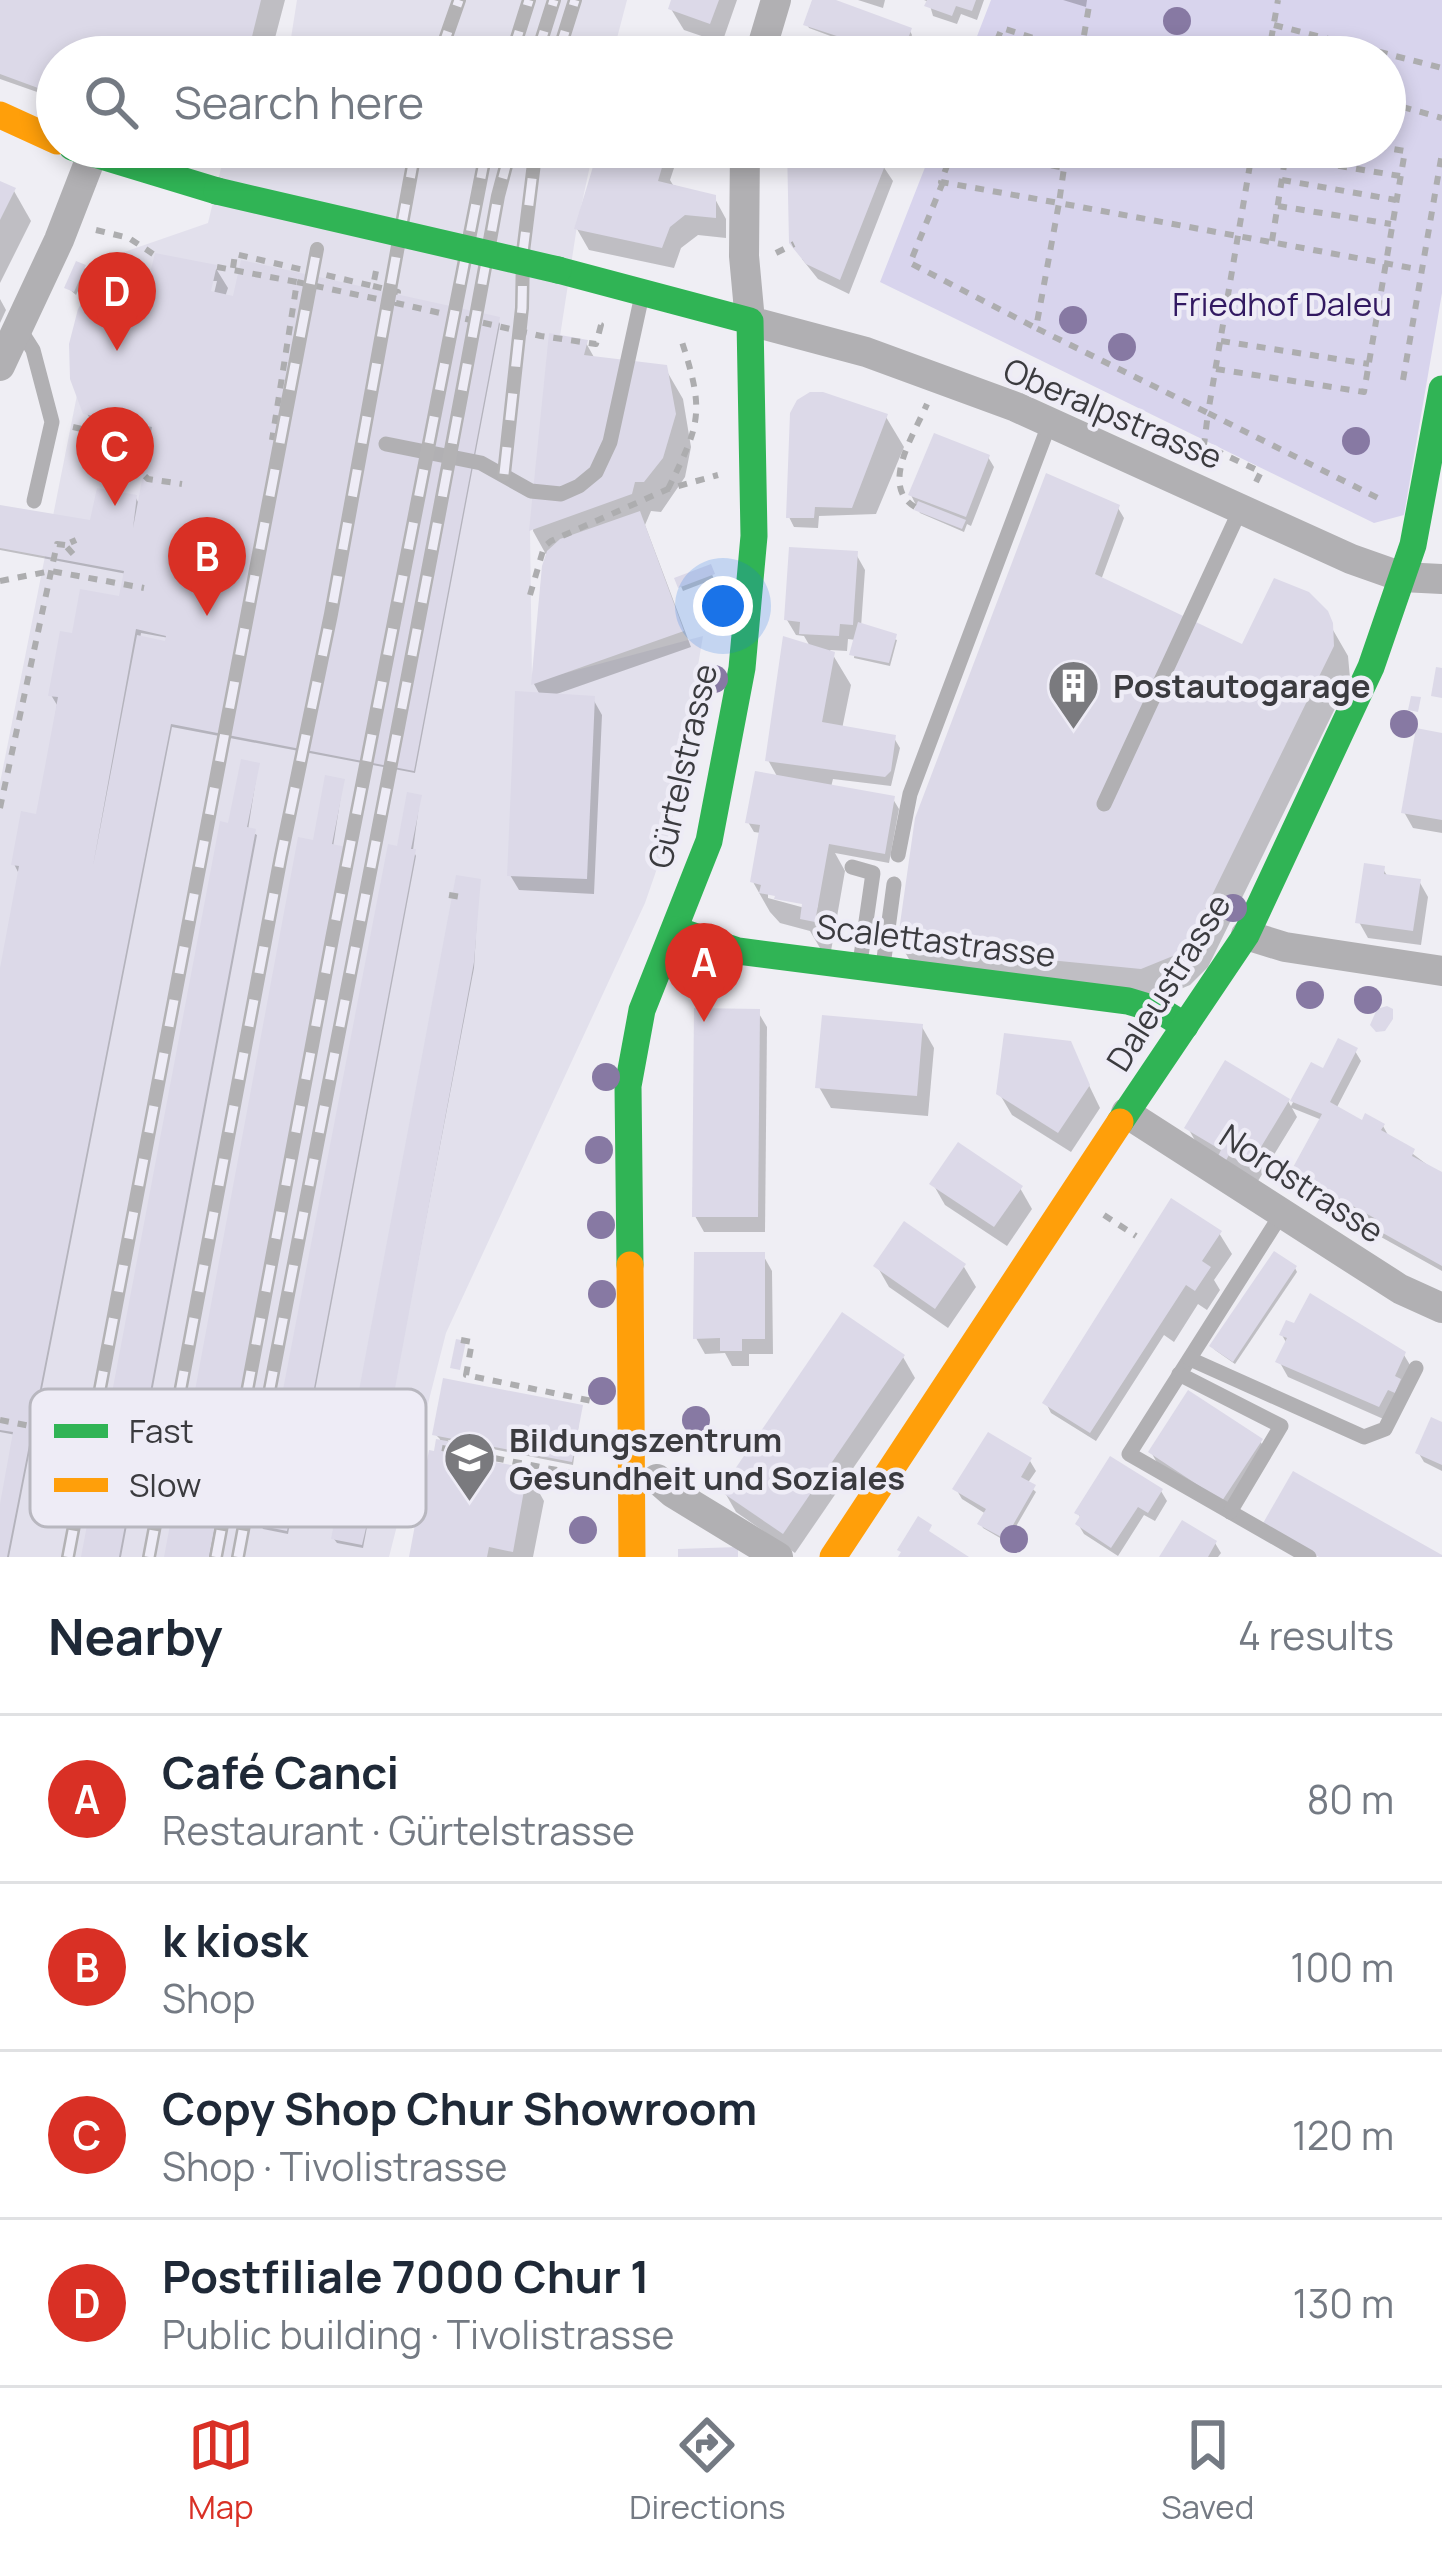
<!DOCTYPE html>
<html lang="en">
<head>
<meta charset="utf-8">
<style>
	:root { --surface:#fff; --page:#f6f6f7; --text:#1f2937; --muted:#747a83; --line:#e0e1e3; --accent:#d93025 }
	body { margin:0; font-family:Manrope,sans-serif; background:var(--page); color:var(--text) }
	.you { position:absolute; left:723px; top:606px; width:42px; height:42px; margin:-30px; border:9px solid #fff; border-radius:50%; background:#1a73e8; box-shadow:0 0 0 18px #1a73e833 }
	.badge { display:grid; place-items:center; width:78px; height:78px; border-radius:50%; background:var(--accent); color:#fff; font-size:39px; font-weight:700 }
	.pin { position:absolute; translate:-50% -99px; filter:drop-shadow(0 3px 6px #0008) }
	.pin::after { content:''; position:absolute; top:63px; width:42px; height:36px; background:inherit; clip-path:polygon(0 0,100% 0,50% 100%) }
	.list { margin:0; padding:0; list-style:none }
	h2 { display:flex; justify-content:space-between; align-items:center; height:156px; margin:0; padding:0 48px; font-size:51px }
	h2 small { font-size:39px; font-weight:400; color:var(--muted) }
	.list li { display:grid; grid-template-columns:78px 1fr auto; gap:36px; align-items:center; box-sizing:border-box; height:168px; padding:0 48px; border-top:3px solid var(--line) }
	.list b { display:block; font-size:45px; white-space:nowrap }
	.list p { margin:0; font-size:39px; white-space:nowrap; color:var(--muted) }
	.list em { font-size:39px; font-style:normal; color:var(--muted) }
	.icon { flex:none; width:66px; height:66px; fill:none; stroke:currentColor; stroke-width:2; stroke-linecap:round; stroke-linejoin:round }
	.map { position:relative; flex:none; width:1442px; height:1557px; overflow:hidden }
	.search { position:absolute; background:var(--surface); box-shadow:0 6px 18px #0003; left:36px; right:36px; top:36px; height:132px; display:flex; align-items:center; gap:30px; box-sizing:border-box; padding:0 42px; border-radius:66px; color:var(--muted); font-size:45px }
	.sheet { height:828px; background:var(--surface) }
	nav { display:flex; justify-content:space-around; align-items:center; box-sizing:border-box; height:168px; border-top:3px solid var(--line); background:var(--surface); font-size:33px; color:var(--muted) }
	nav a { display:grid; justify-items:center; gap:6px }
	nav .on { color:var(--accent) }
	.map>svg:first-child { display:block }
	.built { fill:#e2e0ec }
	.green { fill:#d8d4ed }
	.shadow { fill:#0003; fill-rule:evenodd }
	.building { fill:#dcd9e8; fill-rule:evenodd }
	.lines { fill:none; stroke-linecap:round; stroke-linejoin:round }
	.path { stroke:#adadaf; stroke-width:6; stroke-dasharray:9 9; stroke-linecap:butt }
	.lane { stroke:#b1b0b3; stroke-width:15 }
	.street { stroke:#b1b0b3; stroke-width:30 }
	.fast { stroke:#30b455; stroke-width:27 }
	.slow { stroke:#ff9f0a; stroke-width:27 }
	.rail-casing { stroke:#b3b2b4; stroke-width:14 }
	.rail { stroke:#eeecf6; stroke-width:9; stroke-dasharray:27; stroke-linecap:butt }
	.fast-bridge { stroke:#30b455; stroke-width:27 }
	.tree { fill:#8779a3 }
	.labels { text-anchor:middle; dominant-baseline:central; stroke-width:9; stroke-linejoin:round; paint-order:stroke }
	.park-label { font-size:33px; fill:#321961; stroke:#eeecf6 }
	.street-label { font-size:33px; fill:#3b3b3f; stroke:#eeecf6 }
	.poi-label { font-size:33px; font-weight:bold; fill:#3b3b3f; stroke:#eeecf6; text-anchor:start }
	.key { fill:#eeecf6; stroke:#b8b7bf; stroke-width:3 }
	.key-label { font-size:33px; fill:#3b3b3f }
</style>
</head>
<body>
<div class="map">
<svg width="1442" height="1557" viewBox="0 0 1442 1557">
	<rect width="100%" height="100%" fill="#efeef4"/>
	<g class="built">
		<polygon points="297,0 627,0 612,57 288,57"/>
		<polygon points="226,147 273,155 275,147 594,147 577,226 530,531 532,682 703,636 670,831 645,903 446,1333 389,1557 0,1557 0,783 104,259 208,223"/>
	</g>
	<polygon class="green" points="991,0 1442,0 1442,293 1404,515 1374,523 880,282 933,147 1385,147 1385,57 969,57"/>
	<g class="shadow">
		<polygon points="0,0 285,0 270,57 57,57 57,99 0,79"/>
		<polygon points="674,0 737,0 722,43 684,30 671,9"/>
		<polygon points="816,0 827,0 910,31 912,35 904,57 887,57 809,28 807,24"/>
		<polygon points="858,0 885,0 883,8"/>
		<polygon points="924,0 984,0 977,20 961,14 957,24 933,16 929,2"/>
		<polygon points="1063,0 1087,0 1086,7"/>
		<polygon points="186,147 248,147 244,161"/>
		<polygon points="602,147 681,147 670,180 673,185 714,197 726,219 726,238 698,235 681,248 674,268 589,250 577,229"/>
		<polygon points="791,147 871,147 871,160 883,166 893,181 849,294 818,279 802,259"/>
		<polygon points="0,184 14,191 31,221 0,283"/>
		<path d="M215,267L228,288L225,297L498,320L500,324L415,773L172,727L9,1557H0V1521L16,1435L0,1432V985L20,876L14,864L38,818L57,705L51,695L74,636L122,600L127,574L0,550V508L97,525L136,498L140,506L152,444L99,434L86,412L134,276L140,286L150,288ZM210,281H217L211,306ZM141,633L169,638L168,645L140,639Z"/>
		<polygon points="84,268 87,272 76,295 68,288"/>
		<polygon points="0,299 6,310 0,323"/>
		<polygon points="551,337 586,343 595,359 665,368 683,399 691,447 685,477 661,512 651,511 645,525 691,647 551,696 593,699 602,715 594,894 519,890 510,875 540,695 534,684 548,558 533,531"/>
		<polygon points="886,417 904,447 876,514 819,516 818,528 794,527 789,517"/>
		<polygon points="988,457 994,467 971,526 967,524 964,532 920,513 911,495"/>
		<polygon points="1118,508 1124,518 1101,580 1243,648 1318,604 1348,656 1350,678 1208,967 1190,985 1159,998 918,974 900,944"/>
		<path d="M856,554L865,570L861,627L897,640L890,666L854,658L856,640L848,639L847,651L830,650L851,685L842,729L894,738L900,748L891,786L833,779L831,787L893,799L899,809L889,863L835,853L845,871L831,951L820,948L810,931L780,923L770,912L753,882L761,833L754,832L748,822L778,778L768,760L811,648L804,636L796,635L787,620ZM768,892L818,905L816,911L768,898Z"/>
		<polygon points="709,568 714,579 683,591 678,579"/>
		<polygon points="1442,736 1442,833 1413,828 1404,812"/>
		<polygon points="258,766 248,830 257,835 121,1557 84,1557 230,826"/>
		<polygon points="343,782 333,847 347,853 211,1557 167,1557 315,843"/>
		<polygon points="420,798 413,850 416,856 288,1534 263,1529 261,1525 399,850"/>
		<polygon points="1383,869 1388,877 1419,881 1428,897 1421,945 1368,938 1359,922"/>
		<polygon points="479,882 474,968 363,1548 337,1543 334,1539"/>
		<polygon points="758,1012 767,1027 765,1232 704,1232 695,1216"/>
		<polygon points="922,1027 934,1048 928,1116 831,1108 819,1087"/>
		<polygon points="1069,1044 1100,1108 1071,1152 1012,1115 999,1093"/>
		<polygon points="1355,1051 1361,1061 1336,1109 1363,1124 1383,1126 1388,1135 1442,1176 1442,1271 1381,1237 1377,1224 1300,1181 1294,1171 1322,1120 1292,1108 1297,1117 1258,1181 1197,1144 1188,1128 1288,1101 1291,1106 1312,1066 1324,1072"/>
		<polygon points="933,1184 1020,1188 1032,1209 1007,1246 945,1205"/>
		<polygon points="1219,1233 1232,1254 1214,1280 1220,1290 1207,1310 1198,1304 1174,1342 1164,1335 1096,1441 1051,1413 1046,1403"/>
		<polygon points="763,1255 772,1271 773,1354 749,1354 749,1366 732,1366 725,1353 705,1354 696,1338"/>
		<polygon points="877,1266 964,1267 976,1287 948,1328 889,1287"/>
		<polygon points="1295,1268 1297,1272 1235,1364 1215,1350 1213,1347"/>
		<polygon points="1282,1335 1404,1355 1413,1370 1388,1421 1288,1377 1279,1361 1287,1344"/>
		<polygon points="903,1357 915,1378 795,1553 736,1512 724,1491"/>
		<polygon points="581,1408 573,1465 448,1440 452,1449 451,1457 527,1471 544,1501 533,1557 412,1557 437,1455 440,1439 435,1434"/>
		<polygon points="1442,1425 1442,1471 1424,1462 1418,1452"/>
		<polygon points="1260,1441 1270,1457 1232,1514 1160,1468 1151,1452"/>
		<polygon points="1030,1461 1036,1471 1027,1484 1036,1492 1007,1542 983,1528 981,1524 986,1514 962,1499 956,1489"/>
		<polygon points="1161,1491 1167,1501 1155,1521 1144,1515 1118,1556 1084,1534 1078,1524 1081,1519 1078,1513"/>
		<polygon points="1215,1543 1221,1553 1218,1557 1163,1557"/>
	</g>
	<g class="building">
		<polygon points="0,0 261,0 247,57 57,57 57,95 0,74"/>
		<polygon points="671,0 719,0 710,24 668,9"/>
		<polygon points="812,0 836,0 912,28 901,57 803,25"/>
		<polygon points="927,0 976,0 972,11 956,6 952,16 924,6"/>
		<polygon points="599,147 668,147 658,181 716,195 716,218 685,215 670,227 662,248 574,229"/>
		<polygon points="787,147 863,147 862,154 886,163 840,280 806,264 789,243"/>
		<polygon points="0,181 16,188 0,220"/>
		<path d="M155,253L217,265L211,291L233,296L241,260L500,317L414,771L171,724L7,1557H0V1504L13,1432L0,1430V968L19,866L11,865L21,811L36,814L58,697L48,696L60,631L72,633L80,589L119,596L124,571L0,548V505L90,520L97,488L137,495L133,528L152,427L83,414L70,379L69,344L78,309L96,280L110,267L136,273L133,282L147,285ZM136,629L166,636L165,641L137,635L93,866Z"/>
		<polygon points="76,261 86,265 74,292 64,288"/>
		<polygon points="549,333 588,340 584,355 667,365 676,414 663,458 644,482 635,482 632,494 529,531"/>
		<polygon points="810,392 823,392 888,414 852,508 815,507 814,518 786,518 790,413 797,400"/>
		<polygon points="934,433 990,455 966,517 908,495"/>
		<polygon points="1046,473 1120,505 1095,574 1242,644 1274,578 1309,592 1328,611 1333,623 1334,646 1192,936 1173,956 1141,969 897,945 915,818"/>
		<polygon points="918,501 966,520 962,529 914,510"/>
		<polygon points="640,511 684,631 531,685 542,566 547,551 560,539"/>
		<polygon points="789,547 858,551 853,625 840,624 839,636 799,634 800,622 784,620"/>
		<polygon points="711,564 715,574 678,588 674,578"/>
		<polygon points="858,622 897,634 889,663 849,655"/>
		<polygon points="783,636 835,652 822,722 896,735 891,771 885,777 765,761"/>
		<polygon points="1436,667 1442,668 1442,698 1431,696"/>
		<polygon points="515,691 595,696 587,879 507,876"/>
		<polygon points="1411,696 1421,697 1418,712 1408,710"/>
		<polygon points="1416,728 1442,733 1442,820 1401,813"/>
		<polygon points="241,759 260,763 247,827 256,829 119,1557 81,1557 220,821 228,823"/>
		<polygon points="755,771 895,796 885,854 829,844 815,922 800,919 802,904 774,899 775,896 759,893 761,885 750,882 760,825 745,823"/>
		<polygon points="325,775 345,779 332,844 346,847 209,1557 164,1557 298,837 313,840"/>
		<polygon points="407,792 422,795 411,849 416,849 287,1531 257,1525 388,844 397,846"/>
		<polygon points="1364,863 1385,866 1384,874 1421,879 1413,931 1355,923"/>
		<polygon points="456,875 481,879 474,962 381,1464 362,1545 331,1539"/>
		<polygon points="1387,1006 1393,1009 1393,1019 1385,1031 1376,1032 1370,1025 1377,1009"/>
		<polygon points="694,1008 760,1009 758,1217 692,1217"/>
		<polygon points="822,1015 923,1024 917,1096 815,1088"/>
		<polygon points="1004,1033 1071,1041 1090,1085 1058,1133 996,1094"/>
		<polygon points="1338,1038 1358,1048 1330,1102 1362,1120 1365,1113 1385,1124 1381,1130 1415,1149 1412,1156 1442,1172 1442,1266 1372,1227 1376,1219 1291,1171 1322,1114 1290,1101 1311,1062 1323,1068"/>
		<polygon points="1225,1060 1290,1099 1249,1167 1229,1155 1225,1162 1217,1158 1221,1150 1184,1128"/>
		<polygon points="958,1142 1023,1186 994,1227 929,1184"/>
		<polygon points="1171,1198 1222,1231 1202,1261 1211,1267 1195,1291 1186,1285 1090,1433 1042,1403"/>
		<polygon points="904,1221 966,1264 935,1309 873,1266"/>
		<polygon points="1274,1251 1297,1266 1233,1362 1209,1346"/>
		<polygon points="694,1252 765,1252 765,1339 742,1339 742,1351 720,1351 720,1338 693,1339"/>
		<polygon points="1310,1293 1406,1352 1395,1376 1401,1379 1395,1393 1388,1390 1379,1407 1275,1362 1287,1338 1279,1335 1286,1320 1294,1323"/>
		<polygon points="842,1312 905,1355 783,1534 720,1491"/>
		<polygon points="456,1339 466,1341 460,1370 450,1368"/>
		<polygon points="443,1378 583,1405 572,1462 432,1435"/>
		<polygon points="1188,1390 1263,1439 1222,1501 1148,1452"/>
		<polygon points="1431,1417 1442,1422 1442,1465 1415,1453"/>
		<polygon points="988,1432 1032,1458 1021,1477 1036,1485 1005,1539 977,1524 986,1509 952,1489"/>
		<polygon points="436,1439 452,1442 450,1454 528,1468 513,1552 489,1547 487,1557 409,1557 429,1450 434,1451"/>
		<polygon points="1110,1456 1163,1489 1148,1513 1138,1507 1111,1548 1075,1524 1080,1516 1074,1513"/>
		<polygon points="1293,1471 1442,1555 1442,1557 1319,1557 1262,1525"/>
		<polygon points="918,1516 932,1525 929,1531 969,1557 898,1557 901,1552 897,1550"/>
		<polygon points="1182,1520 1217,1541 1208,1557 1159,1557"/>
		<polygon points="738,1547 738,1557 678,1557 678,1549"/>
	</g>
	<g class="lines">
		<g class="path">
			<polyline points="1274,25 1442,68"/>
			<polyline points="1081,53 1090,0"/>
			<polyline points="990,57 1002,28 1081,53 1080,57"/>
			<polyline points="1268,57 1278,0"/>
			<polyline points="1385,102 1442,118"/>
			<polyline points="954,147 941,182 1059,203 1067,147"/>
			<polyline points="963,147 1064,168"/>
			<polyline points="1253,147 1208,413 1382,500"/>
			<polyline points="1285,157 1400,176"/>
			<polyline points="1282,180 1396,200"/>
			<polyline points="943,182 910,263 1036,328"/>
			<polyline points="1278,206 1391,224"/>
			<polyline points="96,230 129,238 153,254"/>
			<polyline points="1272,241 1287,147"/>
			<polyline points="776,253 794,244"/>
			<polyline points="217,267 297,282 272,440"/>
			<polyline points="233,268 235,254 373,286 377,266"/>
			<polyline points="297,282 396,303"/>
			<polyline points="373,286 398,292 396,303 541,336 596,344 601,325 593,322"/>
			<polyline points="1221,341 1369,364"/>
			<polyline points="1216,369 1364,392 1405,151 1381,147"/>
			<polyline points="1403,380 1442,153"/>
			<polyline points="73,427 100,433 148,479 182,484"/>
			<polyline points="1256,482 1261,472 1204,445 1208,413 1036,328 1059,203 1422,270"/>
			<path d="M668,489C700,424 705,413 682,342"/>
			<path d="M915,507C879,486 915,433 927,404"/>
			<polyline points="73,554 65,545 76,540"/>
			<polyline points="0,581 51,571 144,588"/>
			<polyline points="530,595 544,547 551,541 668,489 718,475"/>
			<polyline points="0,808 57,544 65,545"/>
			<polyline points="449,895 461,897"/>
			<polyline points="1104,1215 1136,1236"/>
			<polyline points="461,1340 472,1342 466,1375 592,1401"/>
			<polyline points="0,1420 40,1428"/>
			<polyline points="578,1434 595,1445"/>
			<polyline points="442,1448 593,1477"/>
		</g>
		<g class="lane">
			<polyline points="19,328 33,350 52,422 34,501"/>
			<polyline points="386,444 481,463 531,491 561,494 579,486 596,472 610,442 642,295"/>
			<polyline points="1104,804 1241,508"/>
			<polyline points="898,855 910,794 1050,422"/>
			<polyline points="852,867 873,873 860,963"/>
			<polyline points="883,966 894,884"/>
			<polyline points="1282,1213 1129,1454 1309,1557"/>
			<polyline points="1190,1359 1364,1437 1385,1429 1416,1368"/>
			<polyline points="1179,1374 1281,1426 1230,1512"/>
		</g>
		<g class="street">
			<polyline points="759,57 776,0"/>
			<polyline points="745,147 744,256 750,321 866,352 1016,407 1351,559 1402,577 1442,579"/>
			<polyline points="0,366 59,240 92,155"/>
			<polyline points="1246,935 1285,947 1442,971"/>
			<polyline points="1126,1113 1400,1289 1442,1308"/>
			<polyline points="657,1479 673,1493 778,1557"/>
		</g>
		<g class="fast">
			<polyline points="72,147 217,191"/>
			<polyline points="558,270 750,321 754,536 742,668 709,841 642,1010 628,1086 630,1265"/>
			<polyline points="676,930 738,951 1128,1001 1161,1011 1185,1026"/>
			<polyline points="1120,1122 1246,935 1371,667 1413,545 1442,389"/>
		</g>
		<g class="slow">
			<polyline points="0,115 57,141"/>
			<polyline points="630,1265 632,1557"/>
			<polyline points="833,1557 1120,1122"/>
		</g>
		<defs>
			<g id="rail">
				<polyline points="439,57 459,0"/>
				<polyline points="511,57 529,0"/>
				<polyline points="536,57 554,0"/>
				<polyline points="557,57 575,0"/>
				<polyline points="504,474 522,308 523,252 536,147"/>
				<polyline points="68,1557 317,249"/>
				<polyline points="149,1557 281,856 331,614 416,147"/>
				<polyline points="216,1557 332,939 487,147"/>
				<path d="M238,1557C323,1103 416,651 498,196L511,147"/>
			</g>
		</defs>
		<use href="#rail" class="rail-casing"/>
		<use href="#rail" class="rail"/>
		<polyline class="fast-bridge" points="217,191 558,270"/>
	</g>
	<g class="tree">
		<circle cx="1177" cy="21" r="14"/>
		<circle cx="1073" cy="320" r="14"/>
		<circle cx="1122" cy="347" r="14"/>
		<circle cx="1356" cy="441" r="14"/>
		<circle cx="714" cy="679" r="14"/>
		<circle cx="1404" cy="724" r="14"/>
		<circle cx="1233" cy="908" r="14"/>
		<circle cx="1310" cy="995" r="14"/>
		<circle cx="1368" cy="1000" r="14"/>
		<circle cx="606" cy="1077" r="14"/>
		<circle cx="599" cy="1150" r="14"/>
		<circle cx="601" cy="1225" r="14"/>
		<circle cx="602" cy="1294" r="14"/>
		<circle cx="602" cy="1391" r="14"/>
		<circle cx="696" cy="1420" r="14"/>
		<circle cx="583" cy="1530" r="14"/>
		<circle cx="1014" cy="1539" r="14"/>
	</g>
	<defs>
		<symbol id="building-pin" viewBox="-11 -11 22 30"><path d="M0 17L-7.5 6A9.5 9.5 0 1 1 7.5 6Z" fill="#7a7a7e" stroke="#eeecf6"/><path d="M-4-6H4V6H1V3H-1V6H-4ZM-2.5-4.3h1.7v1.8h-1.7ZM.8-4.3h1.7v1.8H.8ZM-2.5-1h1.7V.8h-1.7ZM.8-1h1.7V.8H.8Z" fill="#fff"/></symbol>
		<symbol id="university-pin" viewBox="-11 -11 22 30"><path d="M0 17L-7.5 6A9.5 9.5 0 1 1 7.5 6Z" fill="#7a7a7e" stroke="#eeecf6"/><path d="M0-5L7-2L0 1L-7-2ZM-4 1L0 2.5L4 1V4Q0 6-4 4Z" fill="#fff"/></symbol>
	</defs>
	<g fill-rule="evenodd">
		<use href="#building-pin" x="1044" y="656" width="59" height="81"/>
		<use href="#university-pin" x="440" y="1428" width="59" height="81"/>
	</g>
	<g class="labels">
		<g class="park-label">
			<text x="1282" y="303">Friedhof Daleu</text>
		</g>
		<g class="street-label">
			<text transform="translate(1113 413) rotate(23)">Oberalpstrasse</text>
			<text transform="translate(682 766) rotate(-77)">Gürtelstrasse</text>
			<text transform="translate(936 940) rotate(7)">Scalettastrasse</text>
			<text transform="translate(1168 982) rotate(-58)">Daleustrasse</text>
			<text transform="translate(1302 1183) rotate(33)">Nordstrasse</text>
		</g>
		<g class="poi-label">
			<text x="1113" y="685">Postautogarage</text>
			<text x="509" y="1439">Bildungszentrum<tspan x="509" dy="38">Gesundheit und Soziales</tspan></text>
		</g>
	</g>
	<rect x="30" y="1389" width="396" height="138" rx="18" class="key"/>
	<rect x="54" y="1424" width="54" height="14" fill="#30b455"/>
	<rect x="54" y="1478" width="54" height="14" fill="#ff9f0a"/>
	<g class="key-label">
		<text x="129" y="1443">Fast</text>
		<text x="129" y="1497">Slow</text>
	</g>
</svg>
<div class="you"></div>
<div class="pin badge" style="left:704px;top:1022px">A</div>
<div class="pin badge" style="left:207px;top:616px">B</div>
<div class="pin badge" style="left:115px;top:506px">C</div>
<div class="pin badge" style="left:117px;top:351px">D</div>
<div class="search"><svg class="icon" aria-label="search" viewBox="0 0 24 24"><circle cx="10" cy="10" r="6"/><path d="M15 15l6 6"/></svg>Search here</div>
</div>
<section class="sheet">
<h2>Nearby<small>4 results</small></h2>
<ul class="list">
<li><span class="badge">A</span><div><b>Café Canci</b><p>Restaurant · Gürtelstrasse</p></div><em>80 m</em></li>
<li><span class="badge">B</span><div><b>k kiosk</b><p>Shop</p></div><em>100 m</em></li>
<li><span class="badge">C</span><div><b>Copy Shop Chur Showroom</b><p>Shop · Tivolistrasse</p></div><em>120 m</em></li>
<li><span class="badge">D</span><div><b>Postfiliale 7000 Chur 1</b><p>Public building · Tivolistrasse</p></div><em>130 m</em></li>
</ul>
</section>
<nav>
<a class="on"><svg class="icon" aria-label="map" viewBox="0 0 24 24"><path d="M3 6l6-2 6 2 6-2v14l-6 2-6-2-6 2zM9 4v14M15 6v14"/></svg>Map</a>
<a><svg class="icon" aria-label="directions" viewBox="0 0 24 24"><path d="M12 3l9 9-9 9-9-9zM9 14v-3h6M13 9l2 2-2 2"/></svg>Directions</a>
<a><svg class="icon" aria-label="saved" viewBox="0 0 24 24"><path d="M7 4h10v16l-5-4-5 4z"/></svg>Saved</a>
</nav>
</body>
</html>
